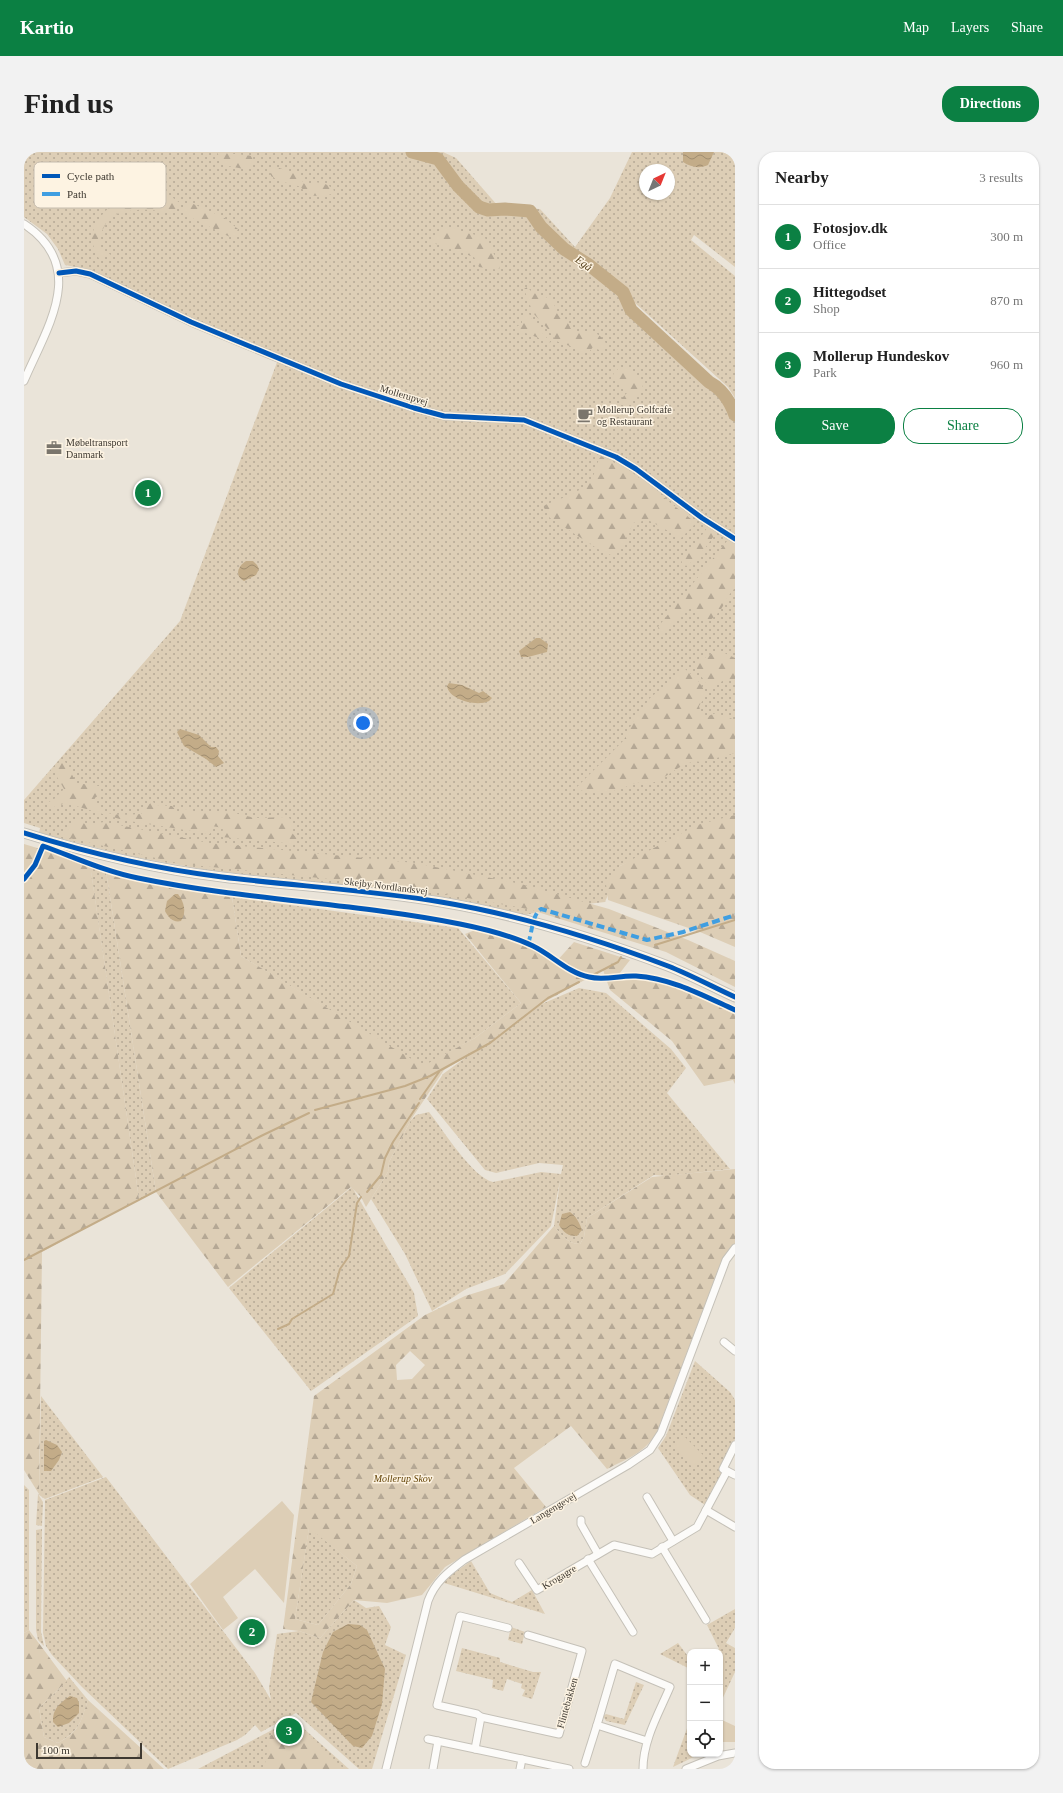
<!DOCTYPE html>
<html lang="en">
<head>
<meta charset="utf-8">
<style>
	:root { --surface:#fff; --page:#f2f2f2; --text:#222; --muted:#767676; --line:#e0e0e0; --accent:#0b8043 }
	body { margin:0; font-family:Georgia,serif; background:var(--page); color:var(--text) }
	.controls { position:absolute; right:12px; bottom:12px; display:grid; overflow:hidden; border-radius:8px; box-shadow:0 1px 3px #0004 }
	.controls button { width:36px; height:36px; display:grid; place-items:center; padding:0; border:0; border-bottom:1px solid var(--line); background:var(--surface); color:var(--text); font:20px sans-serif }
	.compass { position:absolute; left:615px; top:12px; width:36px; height:36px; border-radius:50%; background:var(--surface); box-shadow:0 1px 3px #0004; rotate:43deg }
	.scale { position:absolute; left:12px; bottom:10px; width:106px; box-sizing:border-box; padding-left:4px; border:2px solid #3e3931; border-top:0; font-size:11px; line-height:14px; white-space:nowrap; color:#3e3931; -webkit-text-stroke:3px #fdf3e2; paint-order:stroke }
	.you { position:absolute; left:339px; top:571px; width:14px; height:14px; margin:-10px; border:3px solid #fff; border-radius:50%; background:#1a73e8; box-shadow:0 0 0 6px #1a73e833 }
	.badge { display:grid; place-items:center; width:26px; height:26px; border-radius:50%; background:var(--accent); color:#fff; font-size:13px; font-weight:700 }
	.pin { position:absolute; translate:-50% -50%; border:2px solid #fff; box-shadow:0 1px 4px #0006 }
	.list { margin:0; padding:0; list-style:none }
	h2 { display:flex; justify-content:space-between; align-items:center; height:52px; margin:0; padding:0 16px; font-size:17px }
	h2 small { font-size:13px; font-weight:400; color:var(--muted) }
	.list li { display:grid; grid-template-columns:26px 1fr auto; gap:12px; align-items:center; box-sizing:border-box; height:64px; padding:0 16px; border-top:1px solid var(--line) }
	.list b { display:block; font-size:15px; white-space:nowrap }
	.list p { margin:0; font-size:13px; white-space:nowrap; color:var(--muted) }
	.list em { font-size:13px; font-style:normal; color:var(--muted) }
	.actions { display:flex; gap:8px; padding:12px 16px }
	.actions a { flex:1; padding:9px 0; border:1px solid var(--accent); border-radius:16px; text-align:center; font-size:14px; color:var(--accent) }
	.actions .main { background:var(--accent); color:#fff }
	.icon { flex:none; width:22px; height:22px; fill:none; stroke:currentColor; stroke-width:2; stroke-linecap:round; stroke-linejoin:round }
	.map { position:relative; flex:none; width:711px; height:1617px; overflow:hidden; border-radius:16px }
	header { display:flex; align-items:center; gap:24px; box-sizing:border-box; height:56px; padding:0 20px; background:var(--accent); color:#fff }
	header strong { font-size:19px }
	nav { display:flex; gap:22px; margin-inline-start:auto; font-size:14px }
	.intro { display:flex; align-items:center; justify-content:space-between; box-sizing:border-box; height:96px; padding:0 24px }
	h1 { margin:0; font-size:28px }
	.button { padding:10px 18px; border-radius:16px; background:var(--accent); color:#fff; font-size:14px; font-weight:700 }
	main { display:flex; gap:24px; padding:0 24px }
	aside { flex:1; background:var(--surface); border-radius:16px; box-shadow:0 1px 3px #0004 }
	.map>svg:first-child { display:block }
	.grass { fill:url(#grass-dots); fill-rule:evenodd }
	.forest { fill:url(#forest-firs); fill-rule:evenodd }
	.garden { fill:#ddceb6 }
	.water { fill:url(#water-waves) }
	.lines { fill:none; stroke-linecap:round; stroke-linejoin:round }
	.stream { stroke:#c3ac88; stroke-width:2 }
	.river { stroke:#c3ac88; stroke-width:13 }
	.minor-casing { stroke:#c5c1b8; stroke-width:9 }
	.tertiary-casing { stroke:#c5c1b8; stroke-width:11 }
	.minor { stroke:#fcfbf9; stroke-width:7 }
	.tertiary { stroke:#fcfbf9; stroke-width:9 }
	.quiet { stroke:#3f9ee1; stroke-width:4; stroke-dasharray:8 4; stroke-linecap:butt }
	.cycleway-casing { stroke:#fdf3e2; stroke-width:8 }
	.cycleway { stroke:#0057b8; stroke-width:5 }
	.labels { text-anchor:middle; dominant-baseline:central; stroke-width:3; stroke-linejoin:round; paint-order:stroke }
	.street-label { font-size:10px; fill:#3e3931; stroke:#fdf3e2 }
	.poi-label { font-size:10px; fill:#3e3931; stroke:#fdf3e2; text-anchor:start }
	.park-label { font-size:10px; font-style:italic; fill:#65460a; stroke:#fdf3e2 }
	.water-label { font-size:11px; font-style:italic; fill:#533d17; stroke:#fdf3e2 }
	.key { fill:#fdf3e2; stroke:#c4bbad; stroke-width:1 }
	.key-label { font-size:11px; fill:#3e3931 }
</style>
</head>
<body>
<header>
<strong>Kartio</strong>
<nav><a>Map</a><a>Layers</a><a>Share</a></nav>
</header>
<div class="intro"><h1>Find us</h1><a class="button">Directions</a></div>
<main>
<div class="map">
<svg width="711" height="1617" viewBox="0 0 711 1617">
	<defs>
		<pattern id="grass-dots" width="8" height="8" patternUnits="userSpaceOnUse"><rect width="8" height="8" fill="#ddceb6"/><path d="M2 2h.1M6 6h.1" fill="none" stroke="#b5a895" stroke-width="1.8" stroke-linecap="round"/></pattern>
		<pattern id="forest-firs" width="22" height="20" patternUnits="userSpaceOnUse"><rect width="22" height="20" fill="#ddceb6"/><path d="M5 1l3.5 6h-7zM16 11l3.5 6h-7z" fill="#b5a895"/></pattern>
		<pattern id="water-waves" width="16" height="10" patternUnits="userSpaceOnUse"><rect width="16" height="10" fill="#c3ac88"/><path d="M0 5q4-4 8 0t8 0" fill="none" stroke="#a08d70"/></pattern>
	</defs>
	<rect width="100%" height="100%" fill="#eae4d9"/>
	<g class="grass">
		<path d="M0,0H419L432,6L474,54L516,57L551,95L586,46L608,0H711V115L670,83L667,88L711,124V246L704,235L600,141L607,158L685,230C698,237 706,249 711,263V666L687,674L596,714L581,750L528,756L502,763L442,749L389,741L183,718L105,704L15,681L16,676L0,671V648L156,469L255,205L183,174L57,116L41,113L34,97L23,82L0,65ZM621,18H645V42H621Z"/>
		<polygon points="66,713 82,719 132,1040 115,1047"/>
		<polygon points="208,745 434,776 497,851 451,886 399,915 217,804"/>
		<path d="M555,836L582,841L647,897L662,916L643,941L706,1017L642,1024L630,1023L563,1066L560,1085L556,1092C545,1093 536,1082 530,1074L536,1029L527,1074L481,1122L442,1137L408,1159L381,1102L347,1047L364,1020L365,1010L387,968L392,963L405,960C419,978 449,1026 469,1030L517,1020L537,1022L539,1013L515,1011L472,1021L461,1018L403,947L419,922L513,854Z"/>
		<polygon points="328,1035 390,1141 394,1164 287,1239 205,1136"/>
		<polygon points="671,1209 706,1240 711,1248 711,1287 695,1318 700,1321 681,1353 666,1343 634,1296 642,1284"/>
		<polygon points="17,1244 79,1325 21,1347 15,1343"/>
		<polygon points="82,1325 231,1521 247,1548 245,1536 253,1482 275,1479 296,1486 330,1448 342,1456 355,1454 367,1475 361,1493 382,1503 348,1617 335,1617 272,1561 237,1580 231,1573 221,1583 213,1588 144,1617 58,1535 28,1503 22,1494 19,1481 21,1348"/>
		<polygon points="0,1333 5,1338 5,1478 0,1481"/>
		<polygon points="14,1342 19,1350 18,1374 12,1373"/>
		<polygon points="285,1375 333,1414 327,1432 294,1473 271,1467"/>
		<polygon points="18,1377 17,1480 20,1494 14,1488 12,1478 12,1378"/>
		<polygon points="447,1409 466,1441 488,1450 508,1438 521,1462 417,1430"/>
		<polygon points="711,1457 711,1476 702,1491 711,1496 711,1520 696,1552 696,1500 692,1500 695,1497 683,1473"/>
		<polygon points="487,1475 501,1480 498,1492 484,1488"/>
		<polygon points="654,1491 666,1507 666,1517 636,1502"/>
		<polygon points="438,1496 476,1506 476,1510 509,1520 517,1520 508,1547 498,1544 501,1538 497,1536 498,1532 483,1527 479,1539 468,1536 469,1528 432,1519"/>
		<path d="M45,1525L64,1548C56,1572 56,1578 34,1591L20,1585L15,1556L37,1535Z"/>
		<polygon points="612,1530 620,1533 601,1573 582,1569 579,1564 582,1562 600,1567"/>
		<polygon points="269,1567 325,1617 174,1617"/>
		<polygon points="666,1568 666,1602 676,1602 649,1615"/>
	</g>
	<g class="forest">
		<polygon points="193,0 229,4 228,12 220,17 199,13"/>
		<path d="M252,15L271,21L281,32C291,29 303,30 310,38L308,42C300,44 288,46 281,40C278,37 278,35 274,34C264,31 256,30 247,24V17Z"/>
		<path d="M128,22L136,27L138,38L156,51L152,59C144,62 136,59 128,58C111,57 100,59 85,65L74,87L78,97L87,103L75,107L67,88L70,76L80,60L96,48L112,46L121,34L123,25Z"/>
		<polygon points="167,51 199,65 214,77 211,83 206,85 162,63 159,59 162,53"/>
		<path d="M422,75C431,76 439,80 448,82C453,84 457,82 461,86L476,113L475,118L455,115L450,105L409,91V86Z"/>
		<path d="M503,135L508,140L524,146L530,152L534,163L543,169L548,179C566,180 575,177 584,195L577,199L569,195L565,200L555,201L551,196L532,189L523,176L509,161L500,137Z"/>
		<path d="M501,160H504L510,171L528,192C516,185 503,183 491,176L498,171V164Z"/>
		<polygon points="602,216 609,221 619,232 618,239 602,253 598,252 598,246 603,241 593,229 589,222 594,217"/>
		<path d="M577,304L605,318L672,371L657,386L624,368L609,371L600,391L589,404L574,397L526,366L519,354C534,347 557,341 567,328C571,323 572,311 577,304Z"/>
		<path d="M685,373L694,378C684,392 676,405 662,414L658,411L657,407L667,399Z"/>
		<path d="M703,389L711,393V436C699,448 702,457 685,469L678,468L673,462L670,456L661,458L639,482L636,481L634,475Z"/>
		<polygon points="694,498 711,506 711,529 702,527 685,537 670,512"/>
		<path d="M661,517L673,527L681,539L679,548L675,554L677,562L684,564L692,561L711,568V601L678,610C660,606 645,626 628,631C624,632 618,630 613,631C608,631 604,634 599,636C583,642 567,644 552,636L600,588L608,571L626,546Z"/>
		<path d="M38,607L43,612L52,631L75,634V643L68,648C77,666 100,663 117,662L128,649L132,653L148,654L153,660L162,657L177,661L206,660L231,666L263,665L267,667V680L273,686L271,692L198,685L199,676L188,674L186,682L99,668L42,651L27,656L23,651L30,647L40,637L32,623L30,616Z"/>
		<polygon points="711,663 711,795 676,780 584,748 582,732 596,714 673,673"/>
		<polygon points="55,668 63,673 80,670 185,691 391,711 497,732 585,757 664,788 711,809 711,835 642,800 504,757 383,735 158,712 45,686 36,682 48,671"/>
		<polygon points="0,692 66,712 115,1047 18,1100 15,1342 0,1318"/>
		<polygon points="82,719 115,729 208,745 217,804 399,914 451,886 497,851 441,782 451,778 484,787 512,799 531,811 550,790 606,808 592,826 619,825 645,832 711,860 711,932 709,928 680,934 648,889 586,838 579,818 513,854 455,897 420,918 388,966 365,1010 364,1020 342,1055 337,1045 327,1035 204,1135 132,1040"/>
		<path d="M711,1017V1092L707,1095L697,1110L633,1280C622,1300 603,1307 583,1317L547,1274L490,1316L522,1355L421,1415L398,1443L363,1451L330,1448L296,1486L275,1479L259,1477L290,1244L401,1163L441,1144L480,1132L530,1074C536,1082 545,1093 556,1092L560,1085L563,1066L628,1025ZM386,1199L401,1213L388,1227L373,1228L372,1213ZM285,1376L333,1414L327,1432L294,1473L271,1467Z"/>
		<path d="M5,1478L43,1529L15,1556L20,1585L34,1591C56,1579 56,1571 64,1548L140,1617H0V1481Z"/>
		<polygon points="269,1569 320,1617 240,1617 246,1584"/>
	</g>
	<g class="garden">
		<polygon points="661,1285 680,1304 668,1315 650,1295"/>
		<polygon points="258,1349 270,1363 260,1451 231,1417 199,1445 214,1466 199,1478 166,1432"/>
		<polygon points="696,1567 711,1574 711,1590 696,1590"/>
	</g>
	<g class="water">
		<path d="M659,0H690L684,13C675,17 667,15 659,10Z"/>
		<path d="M222,409H229L233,413L235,417L232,423L220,429C210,424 214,414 222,409Z"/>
		<polygon points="512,486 516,486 524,492 523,500 504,505 497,505 495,499"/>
		<path d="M425,531L438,533L455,541L459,539L468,546L465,549C453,555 425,548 423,534Z"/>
		<polygon points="156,577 175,583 187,595 192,595 195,599 194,604 200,611 192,615 182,607 160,594 153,580"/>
		<path d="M151,742H154C160,750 163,760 157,769C149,771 144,765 141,759L143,749Z"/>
		<path d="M546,1060C552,1064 556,1072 558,1078L553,1084C544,1084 540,1081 535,1073L538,1062Z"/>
		<polygon points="22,1288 33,1293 38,1300 35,1308 27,1319 20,1319 20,1289"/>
		<polygon points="324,1472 336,1473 343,1478 361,1517 358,1552 348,1584 338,1596 329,1594 287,1550 299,1500 309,1480"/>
		<path d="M46,1544L53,1546L55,1551V1561L45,1571L34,1575L29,1570C28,1557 36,1551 46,1544Z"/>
	</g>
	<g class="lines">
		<g class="stream">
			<polyline points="631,793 711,768"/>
			<polyline points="569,823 594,810 597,805"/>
			<polyline points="396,947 415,920"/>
			<polyline points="291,958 381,934 406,924 466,891 524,846 555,830"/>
			<polyline points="343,1040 357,1023 361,1006 369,990 395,951"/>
			<polyline points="0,1108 237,984 285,961"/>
			<polyline points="254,1177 265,1172 268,1167 309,1142 316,1117 325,1104 333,1051 337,1045"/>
		</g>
		<path class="river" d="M388,0L414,7L434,34L455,55L464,58L481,57L506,59L517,75L540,97L565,113L599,140L607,158L685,230C698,237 706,249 711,263"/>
		<defs>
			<g id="minor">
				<path d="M0,72C65,115 23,175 0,229"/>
				<polyline points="35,121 52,119 66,122 167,170 317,232 390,256 420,264 500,268 592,305 612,317 678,366 711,387"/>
				<polyline points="700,1190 711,1199"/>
				<polyline points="711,1293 699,1317 711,1323"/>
				<polyline points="623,1345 649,1389"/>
				<polyline points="682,1358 711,1375"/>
				<polyline points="557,1368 557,1372 574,1402"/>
				<polyline points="638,1395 682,1468"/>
				<polyline points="564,1407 609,1480"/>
				<polyline points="495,1411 513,1438 590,1393 628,1402 673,1375 703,1319"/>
				<polyline points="484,1476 436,1464 413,1553 453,1562 457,1565 535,1582 558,1499 504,1483"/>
				<polyline points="404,1587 545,1617"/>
				<polyline points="451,1597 457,1565"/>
				<polyline points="561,1611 573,1573"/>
				<path d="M362,1617L404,1449C411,1430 424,1420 440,1408L604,1313L626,1298L637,1281L702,1108L711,1096"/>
				<polyline points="409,1617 414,1589"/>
				<polyline points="496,1617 498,1607"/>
				<path d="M619,1617C619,1588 635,1561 646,1535L591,1512L573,1573L623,1589"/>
				<polyline points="662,1617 694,1604 711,1601"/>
			</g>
			<path id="tertiary" d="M0,681C64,701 131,717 198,725C271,734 345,738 417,750C495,763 570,786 644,814C667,823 689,835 711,845"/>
		</defs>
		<use href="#minor" class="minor-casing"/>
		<use href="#tertiary" class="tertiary-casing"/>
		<use href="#minor" class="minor"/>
		<use href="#tertiary" class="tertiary"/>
		<path class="quiet" d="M504,792C508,782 508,762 517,757L623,788L659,780L711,763"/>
		<defs>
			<g id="cycleway">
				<polyline points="35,121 52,119 66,122 167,170 317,232 390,256 420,264 500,268 592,305 612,317 678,366 711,387"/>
				<path d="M0,681C64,701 131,717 198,725C271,734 345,738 417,750C495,763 570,786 644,814C667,823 689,835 711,845"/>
				<path d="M0,727L11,713L19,694C50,705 82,720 114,726C221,748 330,751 436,772C461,777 486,783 509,794C528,803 544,821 565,825C581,829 596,823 612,824C647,826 680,844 711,858"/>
			</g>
		</defs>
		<use href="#cycleway" class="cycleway-casing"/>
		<use href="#cycleway" class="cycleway"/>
	</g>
	<defs>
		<symbol id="cafe-bare" viewBox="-9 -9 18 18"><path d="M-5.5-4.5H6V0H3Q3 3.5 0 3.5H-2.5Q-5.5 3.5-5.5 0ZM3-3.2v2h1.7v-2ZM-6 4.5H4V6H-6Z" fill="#7a756c" stroke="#fdf3e2" stroke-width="2.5" paint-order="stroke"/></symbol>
		<symbol id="office-bare" viewBox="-9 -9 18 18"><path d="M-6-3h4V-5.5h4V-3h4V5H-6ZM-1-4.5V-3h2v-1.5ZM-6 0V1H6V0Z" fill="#7a756c" stroke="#fdf3e2" stroke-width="2.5" paint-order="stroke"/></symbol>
	</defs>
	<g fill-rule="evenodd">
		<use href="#cafe-bare" x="550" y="252" width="22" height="22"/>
		<use href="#office-bare" x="19" y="285" width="22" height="22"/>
	</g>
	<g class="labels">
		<g class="street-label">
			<text transform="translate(380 243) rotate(17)">Mollerupvej</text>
			<text transform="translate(362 734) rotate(7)">Skejby Nordlandsvej</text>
			<text transform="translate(529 1356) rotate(-31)">Langengevej</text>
			<text transform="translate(535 1425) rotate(-31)">Krogagre</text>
			<text transform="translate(543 1551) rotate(-74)">Flintebakken</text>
		</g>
		<g class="poi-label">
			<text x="573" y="257">Mollerup Golfcafe<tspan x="573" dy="12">og Restaurant</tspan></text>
			<text x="42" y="290">Møbeltransport<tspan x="42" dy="12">Danmark</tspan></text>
		</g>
		<g class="park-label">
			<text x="379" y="1326">Mollerup Skov</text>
		</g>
		<g class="water-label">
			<text transform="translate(560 111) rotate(36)">Egå</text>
		</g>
	</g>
	<rect x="10" y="10" width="132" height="46" rx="6" class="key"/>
	<rect x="18" y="22" width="18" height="4" fill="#0057b8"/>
	<rect x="18" y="40" width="18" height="4" fill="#3f9ee1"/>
	<g class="key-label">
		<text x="43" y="28">Cycle path</text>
		<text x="43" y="46">Path</text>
	</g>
</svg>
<div class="controls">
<button>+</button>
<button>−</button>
<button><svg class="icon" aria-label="locate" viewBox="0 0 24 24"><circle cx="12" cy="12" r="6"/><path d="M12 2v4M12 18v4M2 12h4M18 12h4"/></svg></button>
</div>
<svg class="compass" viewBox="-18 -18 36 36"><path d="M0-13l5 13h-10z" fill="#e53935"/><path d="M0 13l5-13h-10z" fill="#767676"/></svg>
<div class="scale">100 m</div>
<div class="you"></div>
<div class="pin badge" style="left:124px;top:341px">1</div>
<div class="pin badge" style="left:228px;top:1480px">2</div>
<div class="pin badge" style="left:265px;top:1579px">3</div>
</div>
<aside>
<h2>Nearby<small>3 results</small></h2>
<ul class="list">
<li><span class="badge">1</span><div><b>Fotosjov.dk</b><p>Office</p></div><em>300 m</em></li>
<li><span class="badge">2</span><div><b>Hittegodset</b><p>Shop</p></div><em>870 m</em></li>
<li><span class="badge">3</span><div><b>Mollerup Hundeskov</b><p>Park</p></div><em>960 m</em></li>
</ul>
<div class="actions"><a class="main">Save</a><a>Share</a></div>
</aside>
</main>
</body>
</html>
